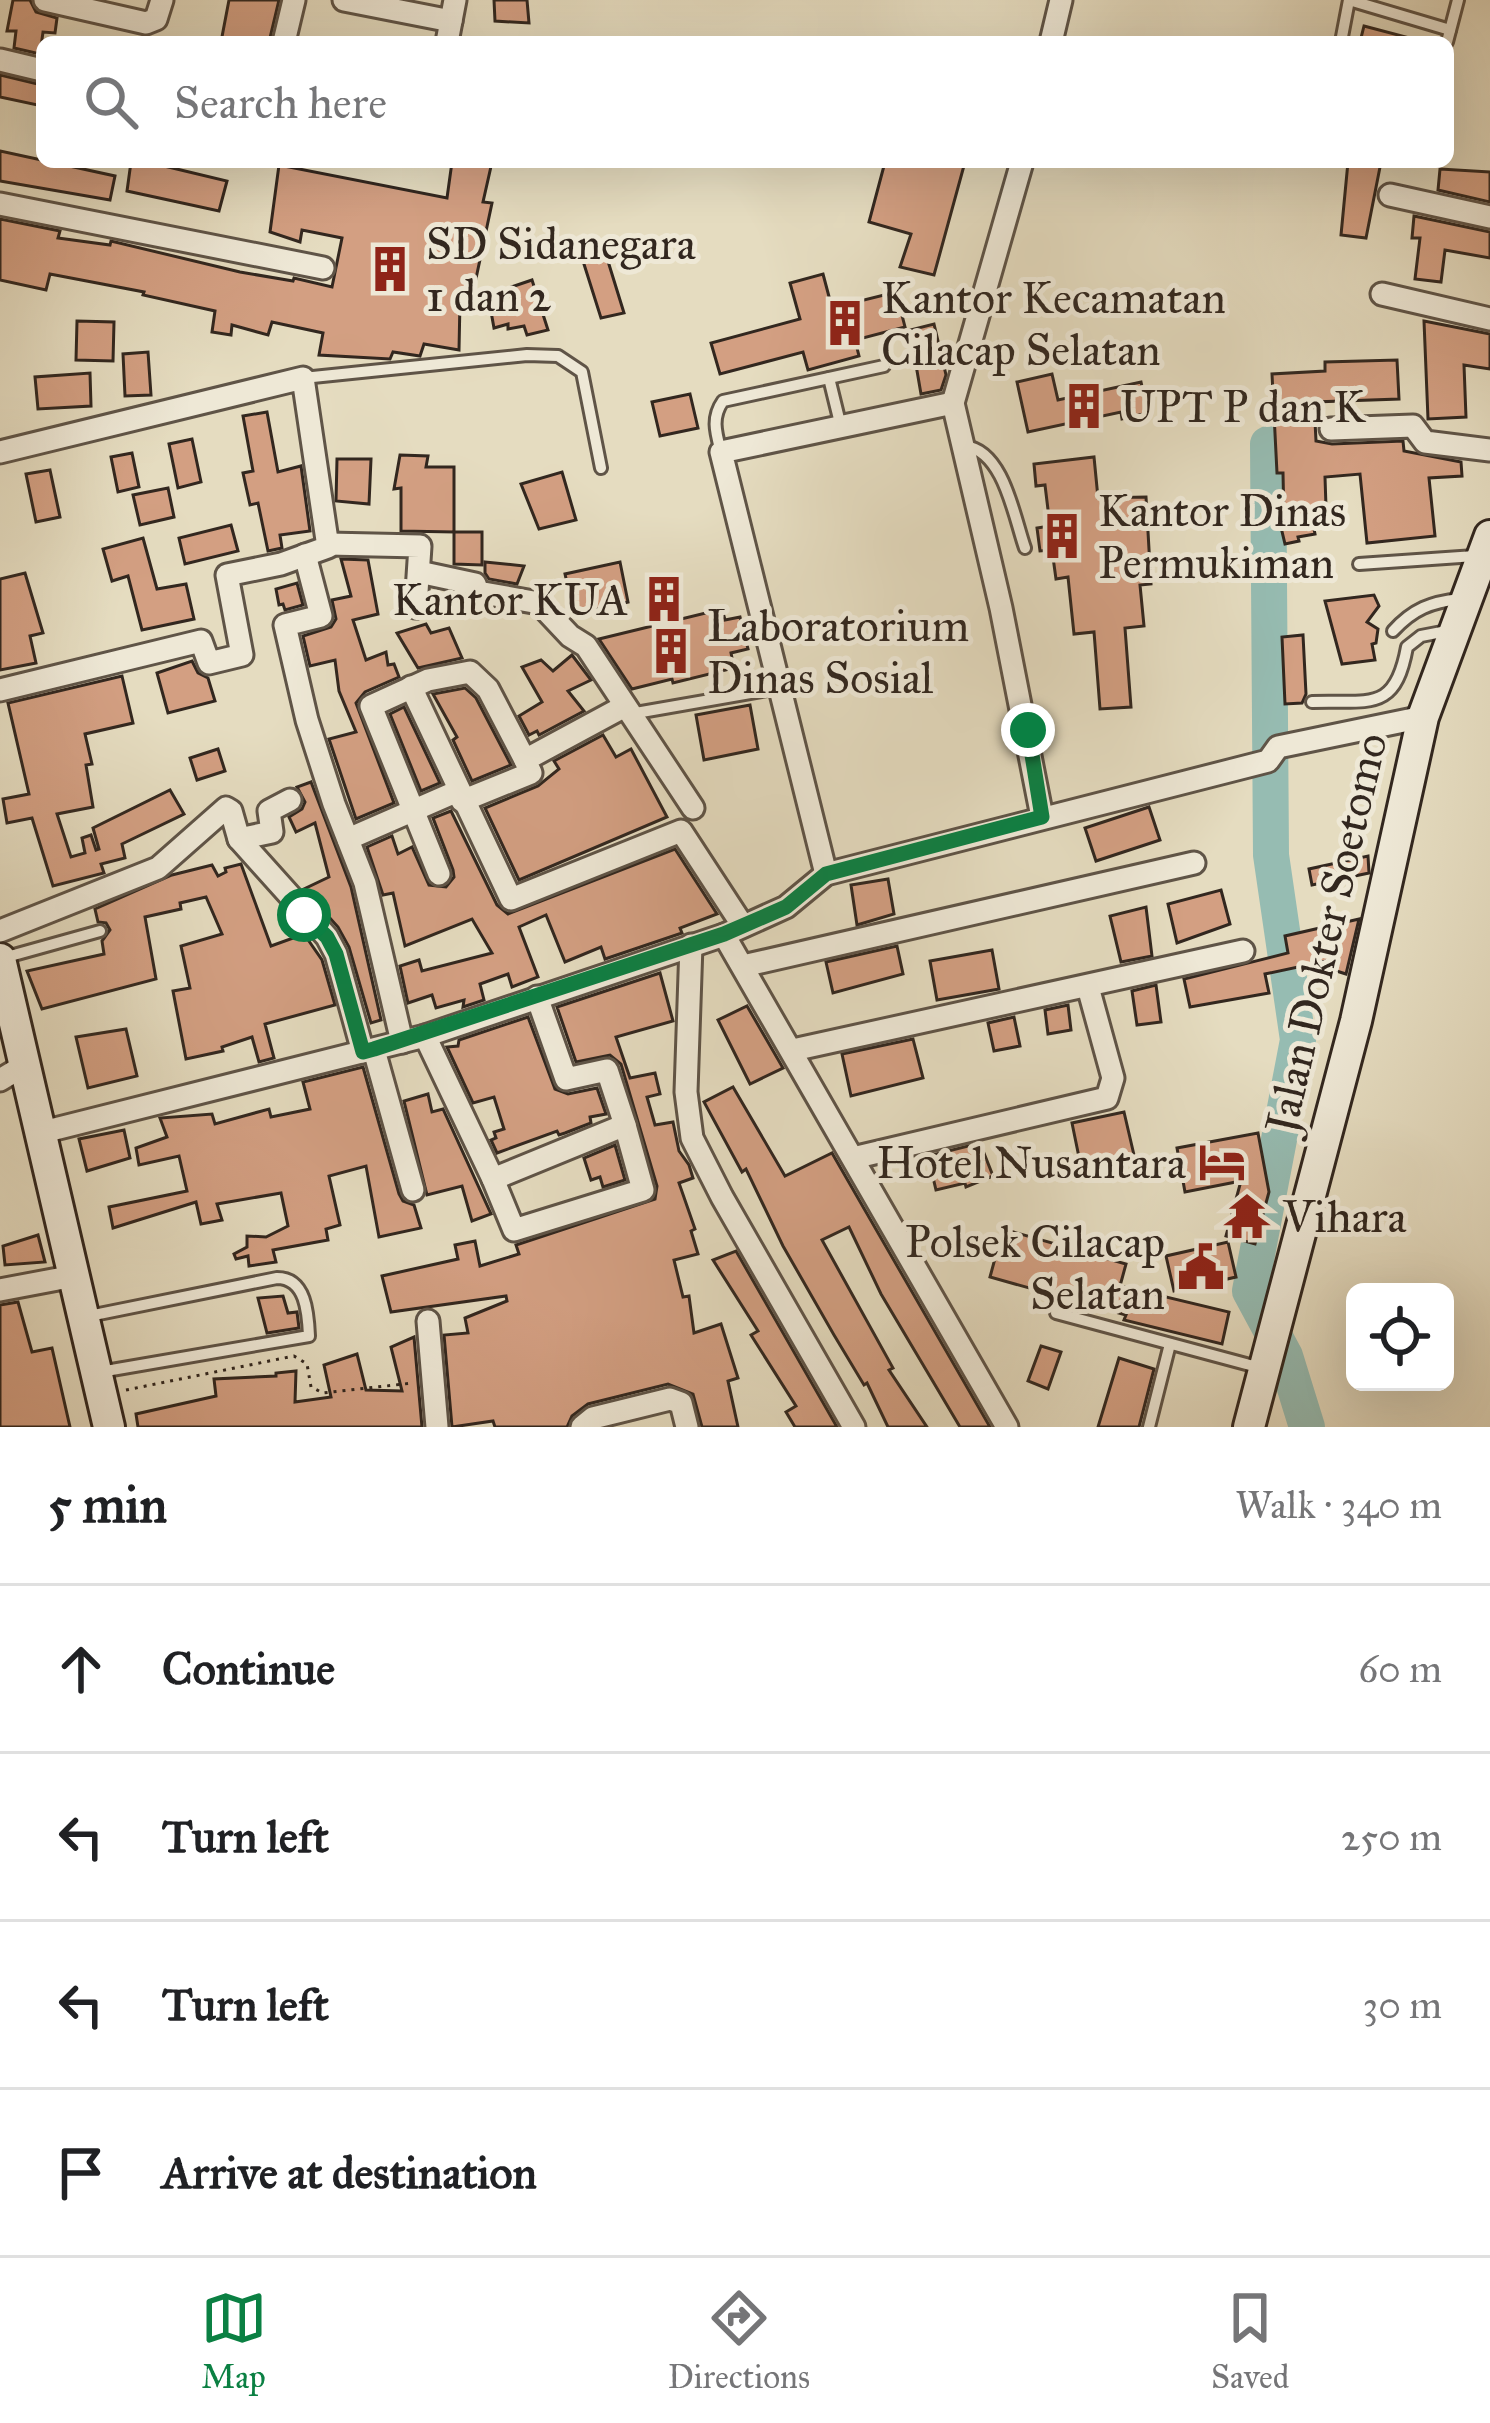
<!DOCTYPE html>
<html lang="en">
<head>
<meta charset="utf-8">
<style>
	:root { --surface:#fff; --page:#f2f2f2; --text:#202124; --muted:#757577; --line:#e0e0e0; --accent:#0b8043 }
	body { margin:0; font-family:"IM FELL Great Primer",serif; background:var(--page); color:var(--text) }
	.controls { position:absolute; right:36px; bottom:36px; display:grid; overflow:hidden; border-radius:18px; box-shadow:0 12px 48px #0002 }
	.controls button { width:108px; height:108px; display:grid; place-items:center; padding:0; border:0; border-bottom:3px solid var(--line); background:var(--surface); color:var(--text); font:60px sans-serif }
	.stop { position:absolute; width:36px; height:36px; margin:-27px; border:9px solid #0b8043; border-radius:50%; background:#fff }
	.stop.end { background:#0b8043; border-color:#fff; box-shadow:0 3px 12px #0008 }
	.list { margin:0; padding:0; list-style:none }
	h2 { display:flex; justify-content:space-between; align-items:center; height:156px; margin:0; padding:0 48px; font-size:51px }
	h2 small { font-size:39px; font-weight:400; color:var(--muted) }
	.list li { display:grid; grid-template-columns:78px 1fr auto; gap:36px; align-items:center; box-sizing:border-box; height:168px; padding:0 48px; border-top:3px solid var(--line) }
	.list b { display:block; font-size:45px; white-space:nowrap }
	.list em { font-size:39px; font-style:normal; color:var(--muted) }
	.icon { flex:none; width:66px; height:66px; fill:none; stroke:currentColor; stroke-width:2; stroke-linecap:round; stroke-linejoin:round }
	.map { position:relative; flex:none; width:1490px; height:1427px; overflow:hidden }
	.search { position:absolute; background:var(--surface); box-shadow:0 12px 48px #0002; left:36px; right:36px; top:36px; height:132px; display:flex; align-items:center; gap:30px; box-sizing:border-box; padding:0 42px; border-radius:18px; color:var(--muted); font-size:45px }
	.sheet { height:828px; background:var(--surface) }
	nav { display:flex; justify-content:space-around; align-items:center; box-sizing:border-box; height:168px; border-top:3px solid var(--line); background:var(--surface); font-size:33px; color:var(--muted) }
	nav a { display:grid; justify-items:center; gap:6px }
	nav .on { color:var(--accent) }
	.map>svg:first-child { display:block }
	.lines { fill:none; stroke-linecap:round; stroke-linejoin:round }
	.river { stroke:#96bcb2; stroke-width:36 }
	.building { fill:#d39f82; stroke:#32271f; stroke-width:3 }
	.lane-casing { stroke:#5f5447; stroke-width:16 }
	.street-casing { stroke:#5f5447; stroke-width:27 }
	.secondary-casing { stroke:#32271f; stroke-width:36 }
	.path { stroke:#32271f; stroke-width:3; stroke-dasharray:3 6; stroke-linecap:butt }
	.lane { stroke:#eee8d6; stroke-width:10 }
	.street { stroke:#eee8d6; stroke-width:21 }
	.secondary { stroke:#eee8d6; stroke-width:30 }
	.route { stroke:#0b8043; stroke-width:15 }
	.labels { text-anchor:middle; dominant-baseline:central; stroke-width:10; stroke-linejoin:round; paint-order:stroke }
	.poi-label { font-size:45px; fill:#32271f; stroke:#eee8d6; text-anchor:start }
	.street-label { font-size:45px; fill:#32271f; stroke:#eee8d6 }
</style>
</head>
<body>
<div class="map">
<svg width="1490" height="1427" viewBox="0 0 1490 1427">
	<rect width="100%" height="100%" fill="#e5dcc0"/>
	<filter id="stains"><feTurbulence type="fractalNoise" baseFrequency=".00167" numOctaves="4"/><feColorMatrix values="0 0 0 0 .2 0 0 0 0 .09 0 0 0 0 .02 0 0 0 .5 -.17"/></filter>
	<radialGradient id="worn" r=".72"><stop offset=".6" stop-color="#630" stop-opacity="0"/><stop offset="1" stop-color="#630" stop-opacity=".3"/></radialGradient>
	<g class="lines">
		<polyline class="river" points="1268,444 1271,855 1298,1040 1250,1291 1285,1356 1307,1427"/>
	</g>
	<g class="building">
		<polygon points="13,0 30,0 36,12 57,18 55,33 43,32 40,54 14,48 16,31 7,31"/>
		<polygon points="229,0 279,0 269,42 221,42"/>
		<polygon points="494,0 527,0 529,23 495,21"/>
		<polygon points="1364,26 1406,37 1405,42 1360,42"/>
		<polygon points="0,75 42,85 42,106 0,97"/>
		<polygon points="0,151 115,176 110,200 0,181"/>
		<polygon points="131,162 160,162 160,165 227,181 219,211 127,191"/>
		<polygon points="452,162 492,162 483,202 492,203 471,302 460,301 459,350 424,344 420,356 393,352 390,359 319,355 323,333 272,322 268,335 232,325 231,335 212,332 215,311 143,295 144,292 50,274 46,290 0,280 0,219 60,231 58,238 110,245 111,241 240,272 293,281 294,278 332,287 342,238 302,230 300,242 270,232 279,165 447,198"/>
		<polygon points="885,162 965,162 934,275 900,267 911,234 869,222"/>
		<polygon points="1348,162 1381,162 1366,238 1341,235"/>
		<polygon points="1440,169 1490,172 1490,202 1438,190"/>
		<polygon points="1414,216 1490,232 1490,258 1445,250 1441,282 1415,279 1420,238 1412,238"/>
		<polygon points="607,258 624,313 601,318 583,261"/>
		<polygon points="823,274 832,308 896,292 905,327 855,340 859,356 808,370 803,352 720,374 711,343 800,319 790,283"/>
		<polygon points="532,280 548,330 527,335 524,326 508,329 508,324 494,328 488,295"/>
		<polygon points="77,321 114,322 113,361 76,360"/>
		<polygon points="1424,321 1490,334 1490,369 1464,365 1466,417 1428,419"/>
		<polygon points="934,324 946,375 941,390 921,394 910,330"/>
		<polygon points="148,352 151,395 125,396 123,354"/>
		<polygon points="1397,360 1399,399 1314,402 1316,441 1332,444 1403,441 1404,451 1461,462 1462,476 1429,478 1435,536 1367,543 1360,474 1325,477 1326,507 1310,508 1315,534 1298,537 1299,541 1285,544 1280,523 1284,522 1283,473 1277,473 1272,374 1325,371 1325,362"/>
		<polygon points="90,373 91,406 38,409 35,377"/>
		<polygon points="1052,374 1058,400 1141,382 1148,413 1122,419 1121,412 1028,432 1017,382"/>
		<polygon points="690,394 698,428 660,436 652,402"/>
		<polygon points="267,412 278,472 301,466 310,531 280,535 282,548 268,551 258,503 250,505 243,473 253,471 243,416"/>
		<polygon points="192,439 201,482 178,488 169,444"/>
		<polygon points="132,453 139,487 118,492 111,457"/>
		<polygon points="400,455 428,456 426,467 454,467 454,532 401,531 401,488 394,489"/>
		<polygon points="1094,457 1098,498 1146,497 1151,584 1140,585 1144,626 1125,628 1131,707 1100,709 1094,632 1074,634 1068,577 1056,579 1052,550 1040,551 1037,528 1050,526 1045,485 1036,486 1034,464"/>
		<polygon points="337,459 371,459 369,504 336,501"/>
		<polygon points="50,470 60,517 36,522 26,474"/>
		<polygon points="562,472 576,520 539,529 521,484"/>
		<polygon points="168,488 174,517 140,525 133,495"/>
		<polygon points="231,525 238,551 185,564 179,538"/>
		<polygon points="454,532 482,532 482,565 454,564"/>
		<polygon points="143,538 157,589 186,584 194,619 142,630 128,576 112,581 103,549"/>
		<polygon points="341,559 368,560 378,614 353,620 366,660 386,652 388,665 394,664 399,677 365,692 356,703 394,803 356,819 329,739 356,732 339,691 335,660 310,666 303,636 331,627 336,619 332,600 351,596"/>
		<polygon points="485,562 524,566 517,584 489,579 485,573"/>
		<polygon points="620,562 628,602 574,614 565,574"/>
		<polygon points="25,573 43,633 30,636 36,663 0,670 0,579"/>
		<polygon points="297,583 303,605 285,610 283,604 279,605 276,589"/>
		<polygon points="1374,595 1379,606 1367,622 1378,629 1376,643 1372,644 1375,660 1342,664 1325,601"/>
		<polygon points="722,609 725,620 740,617 748,649 731,653 734,668 673,683 672,679 632,689 599,639"/>
		<polygon points="426,624 431,633 449,628 462,658 418,668 397,633"/>
		<polygon points="1303,635 1306,694 1302,703 1285,704 1282,637"/>
		<polygon points="572,655 591,680 568,691 584,711 539,735 537,731 529,735 519,716 542,702 522,667 541,660 553,671"/>
		<polygon points="192,661 198,673 208,678 215,701 168,713 157,673"/>
		<polygon points="122,676 133,723 85,734 92,764 86,765 93,807 57,814 71,857 85,853 82,838 91,835 96,850 99,849 93,828 170,790 184,814 122,844 125,858 101,864 104,873 53,886 32,818 7,823 3,799 29,794 8,703"/>
		<polygon points="465,688 476,698 511,765 472,781 453,740 457,737 433,694"/>
		<polygon points="750,705 758,749 704,760 696,715"/>
		<polygon points="404,707 440,783 421,791 390,714"/>
		<polygon points="603,735 616,757 631,749 667,817 519,880 485,808 538,786 559,769 554,761"/>
		<polygon points="218,749 225,771 197,780 190,758"/>
		<polygon points="311,782 351,887 381,1020 371,1023 349,947 338,927 304,889 329,877 315,823 296,832 289,817 302,809 305,802 297,787"/>
		<polygon points="1149,807 1160,840 1096,861 1085,828"/>
		<polygon points="451,811 497,905 508,914 675,849 717,914 680,928 682,933 605,959 601,947 565,962 546,915 519,927 538,977 512,987 508,974 480,984 484,1000 463,1007 464,1000 436,1008 432,995 408,1003 400,966 419,960 422,971 492,953 472,919 405,946 393,893 383,895 367,847 392,836 398,854 412,847 429,885 446,887 454,877 453,870 433,818"/>
		<polygon points="1368,856 1369,873 1312,885 1309,869"/>
		<polygon points="241,864 271,946 304,934 322,960 335,1005 265,1024 274,1058 259,1062 252,1037 222,1047 223,1051 186,1059 173,991 190,988 181,946 222,934 206,897 180,903 181,909 145,917 156,979 42,1009 27,971 104,954 102,941 110,930 106,923 98,922 95,909 172,875 212,865 218,876 226,872 225,868"/>
		<polygon points="888,879 894,914 857,925 851,885"/>
		<polygon points="1221,890 1230,924 1177,943 1168,904"/>
		<polygon points="1146,907 1152,956 1121,962 1110,916"/>
		<polygon points="1359,919 1346,974 1327,968 1326,961 1265,974 1269,993 1190,1007 1184,979 1288,953 1285,936"/>
		<polygon points="897,946 903,974 833,993 826,962"/>
		<polygon points="992,950 999,989 937,1000 930,961"/>
		<polygon points="660,973 673,1021 616,1037 630,1078 655,1073 660,1094 647,1097 655,1125 673,1122 679,1151 689,1165 693,1178 679,1183 695,1229 691,1231 698,1254 674,1260 683,1297 689,1296 694,1333 721,1324 738,1378 728,1381 738,1427 702,1427 693,1394 668,1384 588,1404 572,1416 567,1427 495,1427 493,1421 452,1427 444,1335 468,1333 465,1318 507,1301 506,1296 391,1312 382,1276 458,1259 455,1245 475,1241 480,1266 519,1254 516,1245 655,1199 657,1186 621,1064 610,1055 576,1062 557,1007"/>
		<polygon points="1156,985 1161,1022 1137,1025 1132,991"/>
		<polygon points="1068,1005 1071,1030 1048,1034 1045,1010"/>
		<polygon points="747,1006 783,1068 750,1084 718,1020"/>
		<polygon points="528,1017 555,1089 568,1094 597,1088 606,1114 590,1117 591,1123 565,1133 559,1135 557,1131 497,1153 491,1140 496,1138 494,1132 504,1129 494,1097 473,1103 447,1047 458,1046 459,1040"/>
		<polygon points="1014,1017 1020,1046 994,1051 988,1023"/>
		<polygon points="126,1029 137,1076 88,1088 76,1037"/>
		<polygon points="913,1039 923,1078 851,1096 842,1054"/>
		<polygon points="363,1067 399,1194 403,1201 414,1205 421,1228 379,1237 366,1166 329,1176 340,1225 326,1229 328,1240 273,1250 276,1262 249,1266 248,1256 236,1259 234,1254 247,1247 247,1236 266,1237 288,1226 281,1193 217,1204 222,1220 201,1224 196,1202 113,1228 109,1207 187,1191 179,1156 139,1165 136,1148 167,1137 160,1118 212,1114 215,1124 269,1109 271,1117 310,1109 303,1082"/>
		<polygon points="733,1087 785,1176 832,1153 990,1427 960,1427 881,1294 849,1227 822,1240 893,1368 889,1370 927,1427 888,1427 867,1383 864,1385 834,1335 783,1246 746,1169 742,1172 704,1102"/>
		<polygon points="428,1094 432,1112 443,1109 491,1214 472,1221 462,1186 427,1195 404,1101"/>
		<polygon points="1124,1112 1134,1155 1081,1167 1072,1123"/>
		<polygon points="124,1130 130,1158 87,1171 79,1139"/>
		<polygon points="1258,1133 1269,1192 1255,1244 1226,1236 1241,1181 1185,1192 1177,1148"/>
		<polygon points="980,1143 993,1176 966,1187 965,1183 936,1190 928,1156"/>
		<polygon points="615,1145 625,1180 603,1187 600,1177 591,1180 584,1158"/>
		<polygon points="1003,1229 1126,1264 1120,1286 1229,1312 1222,1344 1124,1320 1126,1315 990,1277"/>
		<polygon points="38,1235 45,1262 5,1265 3,1246"/>
		<polygon points="1228,1242 1236,1277 1174,1291 1166,1256"/>
		<polygon points="736,1251 837,1427 795,1427 786,1412 796,1406 751,1335 758,1331 713,1260"/>
		<polygon points="283,1296 288,1313 297,1312 299,1328 267,1333 258,1298"/>
		<polygon points="18,1302 32,1352 52,1348 70,1427 0,1427 0,1305"/>
		<polygon points="414,1337 422,1427 138,1427 136,1414 216,1396 214,1379 276,1376 276,1373 296,1371 295,1402 331,1397 324,1365 357,1354 366,1390 402,1391 391,1347"/>
		<polygon points="1041,1346 1061,1352 1048,1389 1028,1381"/>
		<polygon points="1119,1358 1154,1369 1139,1427 1098,1427"/>
	</g>
	<g class="lines">
		<defs>
			<g id="lane">
				<polyline points="1349,0 1450,30"/>
				<polyline points="1341,42 1349,0"/>
				<polyline points="1447,42 1458,0"/>
				<polyline points="303,378 527,355 558,356 582,372 601,468"/>
				<polyline points="829,378 841,427"/>
				<path d="M965,446C1004,451 1014,517 1025,548"/>
				<path d="M721,452C716,433 711,418 723,401L884,366"/>
				<polyline points="1359,564 1475,556"/>
				<path d="M1393,631C1413,609 1431,602 1460,599"/>
				<path d="M1312,702C1370,700 1395,713 1407,647L1421,636L1452,630"/>
				<polyline points="630,714 779,688"/>
				<polyline points="3,958 100,931"/>
				<polyline points="1056,1313 1261,1368"/>
				<path d="M84,1317L277,1278C306,1278 308,1313 309,1336L100,1372"/>
				<polyline points="1149,1427 1170,1344"/>
			</g>
			<g id="street">
				<polyline points="45,0 146,23 156,19 162,0"/>
				<polyline points="344,0 451,21"/>
				<polyline points="284,42 294,0"/>
				<polyline points="447,42 455,0"/>
				<polyline points="1051,42 1061,0"/>
				<polyline points="0,60 42,70"/>
				<polyline points="1390,195 1490,217"/>
				<polyline points="0,204 323,268"/>
				<polyline points="1382,294 1490,319"/>
				<polyline points="953,403 1022,162"/>
				<polyline points="1331,429 1413,426 1425,442 1490,450"/>
				<polyline points="0,452 303,378 328,547 281,564 227,575 242,655 209,663 201,641 0,690"/>
				<polyline points="328,544 420,546 416,607"/>
				<polyline points="305,555 321,616 285,625 307,720 334,804 365,883 402,1042"/>
				<polyline points="419,572 475,584 478,592 539,603 570,636 586,646 693,808"/>
				<polyline points="411,687 511,899 681,831 743,926"/>
				<polyline points="462,801 531,773 525,760 625,706"/>
				<polyline points="239,839 327,937 336,954 363,1052"/>
				<polyline points="348,839 458,791"/>
				<polyline points="439,874 371,706 428,680 470,672 488,689 525,760"/>
				<polyline points="826,874 721,452 953,403 1001,608 1042,817"/>
				<polyline points="0,931 158,868 226,808 231,811 239,839 272,832 269,811 290,800"/>
				<polyline points="724,935 1007,1427"/>
				<polyline points="691,945 686,1092 692,1138 722,1197 854,1427"/>
				<polyline points="743,966 1194,863"/>
				<polyline points="425,1036 493,1179 625,1125 607,1070 566,1079 537,997"/>
				<polyline points="374,1050 413,1190"/>
				<polyline points="793,1050 1243,951"/>
				<polyline points="0,1080 25,1065"/>
				<polyline points="39,1133 425,1036 724,935 786,907 826,874 1268,761 1278,747 1423,717"/>
				<polyline points="853,1158 1107,1098 1113,1078 1088,987"/>
				<polyline points="493,1179 514,1230 643,1190 625,1125"/>
				<polyline points="0,1290 74,1276"/>
				<polyline points="428,1321 437,1427"/>
				<polyline points="582,1427 593,1418 670,1399 681,1403 687,1427"/>
			</g>
			<g id="secondary">
				<polyline points="0,959 109,1427"/>
				<polyline points="1249,1427 1356,1021 1423,717 1490,536"/>
			</g>
		</defs>
		<use href="#lane" class="lane-casing"/>
		<use href="#street" class="street-casing"/>
		<use href="#secondary" class="secondary-casing"/>
		<polyline class="path" points="126,1390 294,1356 307,1364 311,1387 323,1393 413,1383"/>
		<use href="#lane" class="lane"/>
		<use href="#street" class="street"/>
		<use href="#secondary" class="secondary"/>
	</g>
	<g class="lines">
		<polyline class="route" points="304,915 327,937 336,954 363,1052 374,1049 724,934 786,907 826,874 1042,817 1028,730"/>
	</g>
	<defs>
		<symbol id="building-bare" viewBox="-9 -9 18 18"><path d="M-4-6H4V6H1V3H-1V6H-4ZM-2.5-4.3h1.7v1.8h-1.7ZM.8-4.3h1.7v1.8H.8ZM-2.5-1h1.7V.8h-1.7ZM.8-1h1.7V.8H.8Z" fill="#8f2418" stroke="#eee8d6" stroke-width="2.5" paint-order="stroke"/></symbol>
		<symbol id="hotel-bare" viewBox="-9 -9 18 18"><path d="M-6-4.5h1.5V1H6V5H4.5V3h-9V5H-6ZM-4 0a1.8 1.8 0 1 1 3.6 0ZM.5 0V-2.5h3Q6-2.5 6 0Z" fill="#8f2418" stroke="#eee8d6" stroke-width="2.5" paint-order="stroke"/></symbol>
		<symbol id="temple-bare" viewBox="-9 -9 18 18"><path d="M0-6L5-2H3V0L6.5 2.5H4V6H1.5V3h-3V6H-4V2.5H-6.5L-3 0V-2H-5Z" fill="#8f2418" stroke="#eee8d6" stroke-width="2.5" paint-order="stroke"/></symbol>
		<symbol id="civic-bare" viewBox="-9 -9 18 18"><path d="M-.6-6.5H3V-4.5H.6V-3L4-1V1h2V6H-6V1h2V-1L-.6-3ZM-1.2 2.5V6h2.4V2.5Z" fill="#8f2418" stroke="#eee8d6" stroke-width="2.5" paint-order="stroke"/></symbol>
	</defs>
	<g fill-rule="evenodd">
		<use href="#building-bare" x="357" y="236" width="66" height="66"/>
		<use href="#building-bare" x="812" y="290" width="66" height="66"/>
		<use href="#building-bare" x="1051" y="373" width="66" height="66"/>
		<use href="#building-bare" x="1029" y="503" width="66" height="66"/>
		<use href="#building-bare" x="631" y="566" width="66" height="66"/>
		<use href="#building-bare" x="638" y="618" width="66" height="66"/>
		<use href="#hotel-bare" x="1189" y="1129" width="66" height="66"/>
		<use href="#temple-bare" x="1214" y="1183" width="66" height="66"/>
		<use href="#civic-bare" x="1168" y="1234" width="66" height="66"/>
	</g>
	<g class="labels">
		<g class="poi-label">
			<text x="426" y="243">SD Sidanegara<tspan x="426" dy="52">1 dan 2</tspan></text>
			<text x="881" y="297">Kantor Kecamatan<tspan x="881" dy="52">Cilacap Selatan</tspan></text>
			<text x="1120" y="406">UPT P dan K</text>
			<text x="1098" y="510">Kantor Dinas<tspan x="1098" dy="52">Permukiman</tspan></text>
			<text x="628" y="599" text-anchor="end">Kantor KUA</text>
			<text x="707" y="625">Laboratorium<tspan x="707" dy="52">Dinas Sosial</tspan></text>
			<text x="1186" y="1162" text-anchor="end">Hotel Nusantara</text>
			<text x="1283" y="1216">Vihara</text>
			<text x="1165" y="1241" text-anchor="end">Polsek Cilacap<tspan x="1165" dy="52">Selatan</tspan></text>
		</g>
		<g class="street-label">
			<text transform="translate(1326 933) rotate(-77)">Jalan Dokter Soetomo</text>
		</g>
	</g>
	<rect width="100%" height="100%" filter="url(#stains)"/>
	<rect width="100%" height="100%" fill="url(#worn)"/>
</svg>
<div class="controls">
<button><svg class="icon" aria-label="locate" viewBox="0 0 24 24"><circle cx="12" cy="12" r="6"/><path d="M12 2v4M12 18v4M2 12h4M18 12h4"/></svg></button>
</div>
<div class="stop" style="left:304px;top:915px"></div>
<div class="stop end" style="left:1028px;top:730px"></div>
<div class="search"><svg class="icon" aria-label="search" viewBox="0 0 24 24"><circle cx="10" cy="10" r="6"/><path d="M15 15l6 6"/></svg>Search here</div>
</div>
<section class="sheet">
<h2>5 min<small>Walk · 340 m</small></h2>
<ul class="list">
<li><svg class="icon" aria-label="ahead" viewBox="0 0 24 24"><path d="M12 20V5M6 11l6-6 6 6"/></svg><div><b>Continue</b></div><em>60 m</em></li>
<li><svg class="icon" aria-label="left" viewBox="0 0 24 24"><path d="M17 20v-9H6M10 6l-5 5 5 5"/></svg><div><b>Turn left</b></div><em>250 m</em></li>
<li><svg class="icon" aria-label="left" viewBox="0 0 24 24"><path d="M17 20v-9H6M10 6l-5 5 5 5"/></svg><div><b>Turn left</b></div><em>30 m</em></li>
<li><svg class="icon" aria-label="arrive" viewBox="0 0 24 24"><path d="M6 21V4h12l-3 4 3 4H6"/></svg><div><b>Arrive at destination</b></div></li>
</ul>
</section>
<nav>
<a class="on"><svg class="icon" aria-label="map" viewBox="0 0 24 24"><path d="M3 6l6-2 6 2 6-2v14l-6 2-6-2-6 2zM9 4v14M15 6v14"/></svg>Map</a>
<a><svg class="icon" aria-label="directions" viewBox="0 0 24 24"><path d="M12 3l9 9-9 9-9-9zM9 14v-3h6M13 9l2 2-2 2"/></svg>Directions</a>
<a><svg class="icon" aria-label="saved" viewBox="0 0 24 24"><path d="M7 4h10v16l-5-4-5 4z"/></svg>Saved</a>
</nav>
</body>
</html>
